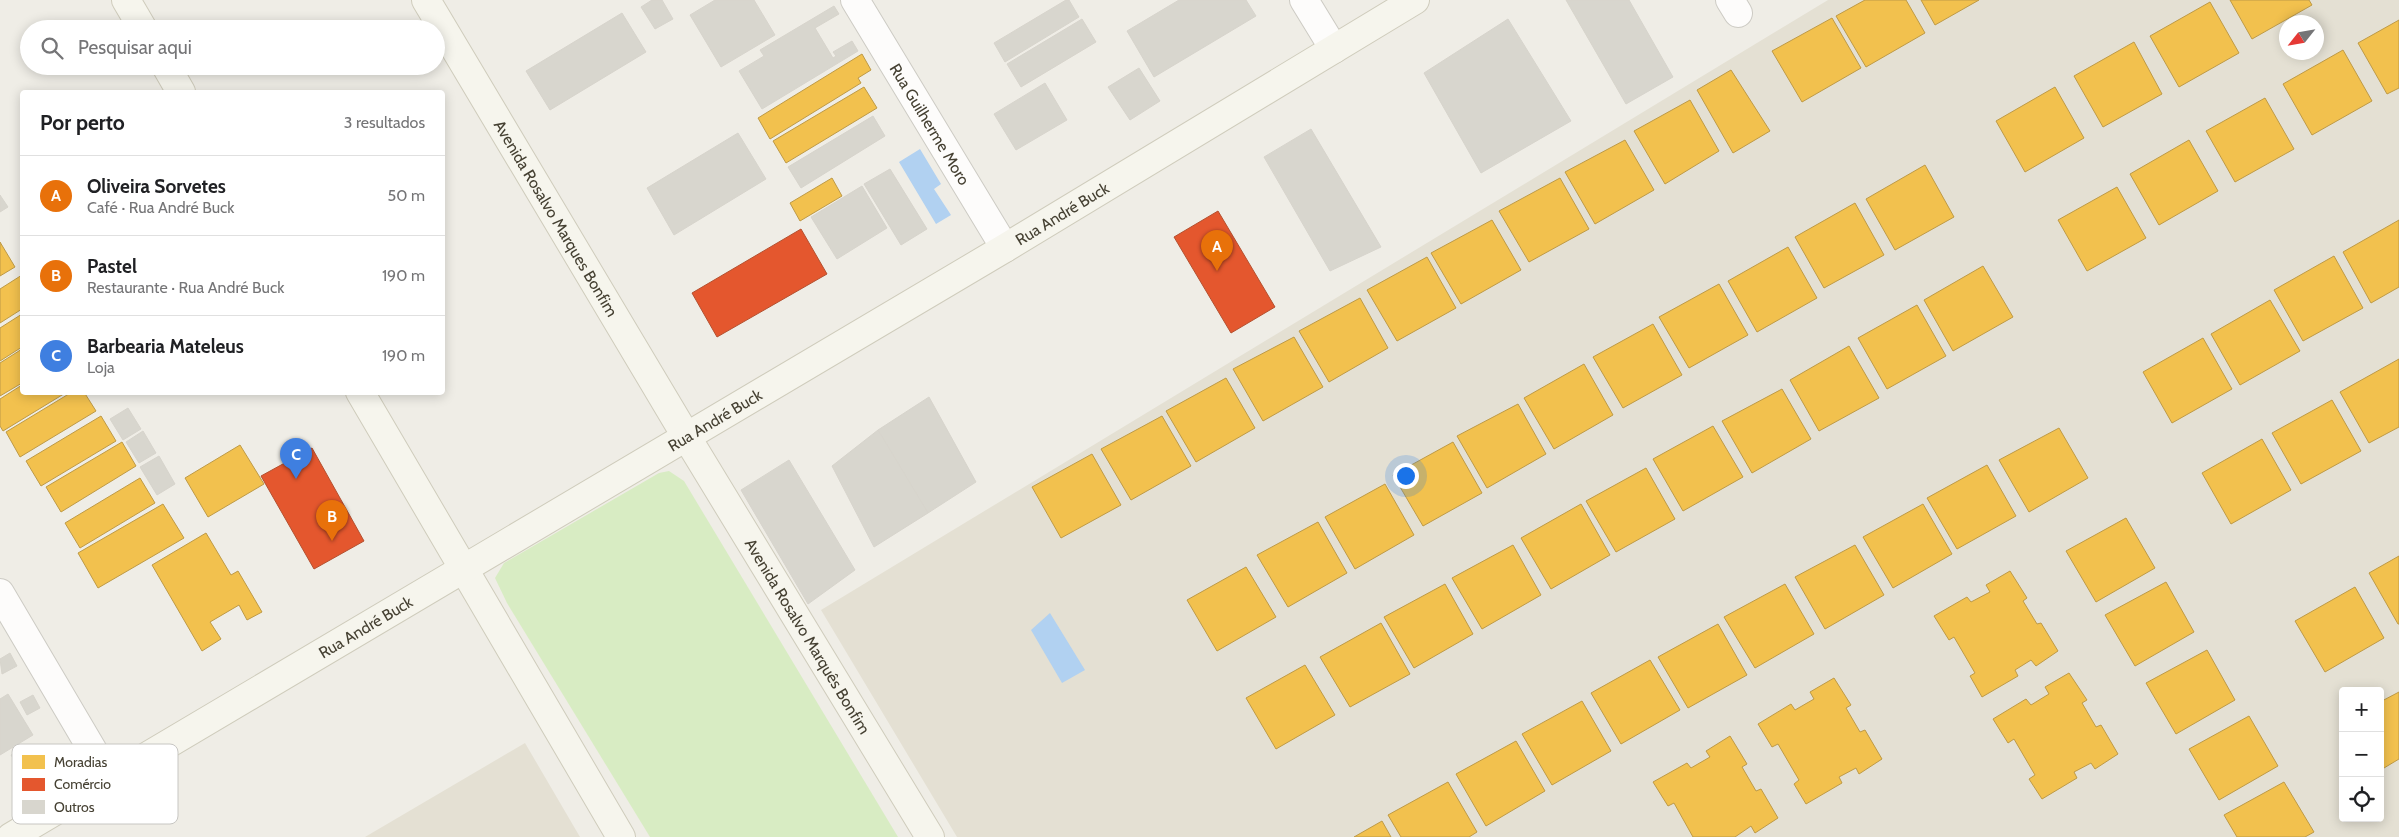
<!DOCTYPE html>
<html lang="pt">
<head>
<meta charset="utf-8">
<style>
	:root { --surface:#fff; --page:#f6f6f6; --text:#202124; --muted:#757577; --line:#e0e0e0; --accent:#2563eb }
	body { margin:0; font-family:Cabin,sans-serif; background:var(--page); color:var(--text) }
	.controls { position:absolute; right:15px; bottom:15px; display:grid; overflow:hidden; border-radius:5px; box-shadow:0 2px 12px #0003 }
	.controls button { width:45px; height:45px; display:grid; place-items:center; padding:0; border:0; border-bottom:1px solid var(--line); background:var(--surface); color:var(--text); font:25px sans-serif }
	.compass { position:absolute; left:2279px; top:15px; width:45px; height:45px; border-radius:50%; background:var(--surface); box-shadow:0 2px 12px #0003; rotate:239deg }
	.you { position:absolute; left:1405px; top:475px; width:18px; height:18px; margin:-12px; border:4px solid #fff; border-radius:50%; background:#1a73e8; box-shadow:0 0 0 8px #1a73e833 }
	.badge { display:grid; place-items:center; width:32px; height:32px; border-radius:50%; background:var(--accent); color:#fff; font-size:16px; font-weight:700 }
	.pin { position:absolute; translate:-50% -41px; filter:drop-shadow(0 1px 2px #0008) }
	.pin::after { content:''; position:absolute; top:26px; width:18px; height:15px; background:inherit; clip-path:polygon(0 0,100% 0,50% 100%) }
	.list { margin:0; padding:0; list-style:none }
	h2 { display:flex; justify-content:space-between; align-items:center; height:65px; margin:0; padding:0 20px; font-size:21px }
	h2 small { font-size:16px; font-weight:400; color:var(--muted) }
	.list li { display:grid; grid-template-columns:32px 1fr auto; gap:15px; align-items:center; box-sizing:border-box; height:80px; padding:0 20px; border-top:1px solid var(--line) }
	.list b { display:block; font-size:19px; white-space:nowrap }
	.list p { margin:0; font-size:16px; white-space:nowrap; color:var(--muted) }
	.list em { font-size:16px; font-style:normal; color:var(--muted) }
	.icon { flex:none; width:28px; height:28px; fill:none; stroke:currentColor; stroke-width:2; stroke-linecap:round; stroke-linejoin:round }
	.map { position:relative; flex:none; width:2399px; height:837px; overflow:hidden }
	.search { position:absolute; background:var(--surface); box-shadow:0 2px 12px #0003; left:20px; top:20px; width:425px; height:55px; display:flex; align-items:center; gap:12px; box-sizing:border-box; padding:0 18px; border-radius:28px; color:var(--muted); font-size:19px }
	.panel { position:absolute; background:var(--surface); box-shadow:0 2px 12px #0003; left:20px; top:90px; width:425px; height:305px; border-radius:5px }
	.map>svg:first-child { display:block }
	.residential { fill:#e4e0d3; fill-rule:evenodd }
	.green { fill:#d8ecc3 }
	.water { fill:#b1d1f1 }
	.homes { fill:#f2c14e; stroke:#be9a46 }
	.shops { fill:#e4572e; stroke:#b4502f }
	.building { fill:#d8d6ce; stroke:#d7d4cc }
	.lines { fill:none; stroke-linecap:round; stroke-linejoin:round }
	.street-casing { stroke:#cdcbc4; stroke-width:30 }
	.secondary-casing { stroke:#cfccbc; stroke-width:30 }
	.street { stroke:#fdfcfb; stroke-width:28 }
	.secondary { stroke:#f6f5ed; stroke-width:28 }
	.labels { text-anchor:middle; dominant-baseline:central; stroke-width:5; stroke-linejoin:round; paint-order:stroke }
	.street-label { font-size:16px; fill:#454032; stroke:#fff }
	.key { fill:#fff; stroke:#c7c6c2; stroke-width:1 }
	.key-label { font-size:14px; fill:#454032 }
</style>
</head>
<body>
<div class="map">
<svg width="2399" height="837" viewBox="0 0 2399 837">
	<rect width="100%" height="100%" fill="#efede6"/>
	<g class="residential">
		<path d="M1828,0H2399V837H957L821,610ZM2286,22H2316V52H2286ZM2343,691H2380V818H2343Z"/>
		<polygon points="525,743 580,837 365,837"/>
	</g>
	<polygon class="green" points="669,471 684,481 898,837 650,837 507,603 495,578 504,563 659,473"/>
	<g class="water">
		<polygon points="920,149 941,184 934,189 951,215 936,224 899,162"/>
		<polygon points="1050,613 1085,670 1062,683 1031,630"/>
	</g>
	<g class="homes">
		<polygon points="1865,0 1906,0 1925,33 1866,67 1836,16"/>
		<polygon points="1921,0 1979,0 1935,25"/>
		<polygon points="2230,0 2309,0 2312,5 2252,39"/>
		<polygon points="2210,2 2239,53 2179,87 2150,36"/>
		<polygon points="1832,18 1861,68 1802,102 1772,51"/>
		<polygon points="2399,20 2399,88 2387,94 2358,43"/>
		<polygon points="2134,42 2162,94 2103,127 2074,76"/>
		<polygon points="2343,50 2372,101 2312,135 2283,84"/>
		<polygon points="862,54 871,70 858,78 861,83 770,139 758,118"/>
		<polygon points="1731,70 1770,131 1733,153 1697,90"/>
		<polygon points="864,87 877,108 786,163 773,141"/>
		<polygon points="2055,87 2084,138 2025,172 1996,121"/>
		<polygon points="2265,98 2294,149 2235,182 2206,131"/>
		<polygon points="1690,100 1719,151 1665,184 1634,131"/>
		<polygon points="1625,140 1654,190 1595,224 1565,172"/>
		<polygon points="2189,140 2218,191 2159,225 2130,174"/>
		<polygon points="1925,165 1954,217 1895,250 1866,199"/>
		<polygon points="832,178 842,196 800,221 790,203"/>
		<polygon points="1560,178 1589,229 1529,262 1499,211"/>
		<polygon points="2117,187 2146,238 2087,271 2058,220"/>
		<polygon points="1855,203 1884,255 1824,288 1795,237"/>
		<polygon points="1492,220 1521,270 1461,304 1431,253"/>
		<polygon points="2399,220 2399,287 2371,303 2343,252"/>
		<polygon points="0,242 15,267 0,276"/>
		<polygon points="1788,247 1817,298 1757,332 1728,281"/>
		<polygon points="2334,256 2363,308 2303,341 2274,290"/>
		<polygon points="1427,257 1456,308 1397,341 1367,290"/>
		<polygon points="1983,266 2013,317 1953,351 1924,300"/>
		<polygon points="22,275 22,309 0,323 0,289"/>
		<polygon points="1719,284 1748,335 1689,368 1659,317"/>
		<polygon points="1360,298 1388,348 1329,382 1299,331"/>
		<polygon points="2270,300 2300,351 2240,385 2211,334"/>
		<polygon points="1917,305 1946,356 1887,389 1858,338"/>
		<polygon points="22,314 22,347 0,361 0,328"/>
		<polygon points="1653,324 1682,375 1623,408 1593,357"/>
		<polygon points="1294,337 1323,387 1263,421 1233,369"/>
		<polygon points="2203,338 2232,389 2172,423 2143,372"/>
		<polygon points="1849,346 1879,398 1819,431 1790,380"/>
		<polygon points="22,349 22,383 0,396 0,363"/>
		<polygon points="2399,359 2399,427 2369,443 2340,392"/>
		<polygon points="1584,364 1613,415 1554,449 1524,398"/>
		<polygon points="1226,378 1255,428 1196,462 1166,411"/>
		<polygon points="22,385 22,392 67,392 3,431 0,426 0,399"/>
		<polygon points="1782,389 1811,439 1752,473 1722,421"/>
		<polygon points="72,392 84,392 96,411 20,457 6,432"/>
		<polygon points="2332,400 2361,451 2301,484 2272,433"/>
		<polygon points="1518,404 1546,454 1487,488 1457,436"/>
		<polygon points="101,416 116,441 41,486 26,461"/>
		<polygon points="1162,416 1191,466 1131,500 1101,449"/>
		<polygon points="1713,426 1743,477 1683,511 1653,459"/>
		<polygon points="2059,428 2088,478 2029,512 1999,460"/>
		<polygon points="2262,439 2291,490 2231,524 2202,473"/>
		<polygon points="122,442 136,466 61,512 46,487"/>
		<polygon points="1453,442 1482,493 1423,526 1393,475"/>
		<polygon points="240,445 264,484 208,517 185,478"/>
		<polygon points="1092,454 1121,505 1061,538 1032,487"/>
		<polygon points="1987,465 2016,516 1957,549 1927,498"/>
		<polygon points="1646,468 1675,519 1616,552 1586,501"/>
		<polygon points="140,478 155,503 80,548 65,523"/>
		<polygon points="1385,484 1414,535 1355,569 1325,517"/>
		<polygon points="163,504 184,538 98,588 78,553"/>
		<polygon points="1581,504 1610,555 1551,589 1521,538"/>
		<polygon points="1923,504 1952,554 1893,588 1863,537"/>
		<polygon points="2126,518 2155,568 2096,602 2066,551"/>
		<polygon points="1318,522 1347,573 1288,607 1257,555"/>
		<polygon points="206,533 231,575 238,571 262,612 247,620 239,605 210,622 221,639 202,651 152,565"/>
		<polygon points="1513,545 1541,595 1482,629 1452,578"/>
		<polygon points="1855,545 1884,595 1825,629 1795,577"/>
		<polygon points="2399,556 2399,624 2398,624 2369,573"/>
		<polygon points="1246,567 1276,617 1217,651 1187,600"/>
		<polygon points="2010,571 2027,598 2023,601 2037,624 2041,623 2058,651 2036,666 2031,660 2015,670 2018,676 1982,697 1970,676 1975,673 1954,637 1949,640 1934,616 1967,597 1971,602 1990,592 1986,585"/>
		<polygon points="2166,582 2194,632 2135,666 2105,615"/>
		<polygon points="1445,584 1473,634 1414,668 1384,617"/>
		<polygon points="1785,584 1814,634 1755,668 1724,617"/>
		<polygon points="2355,587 2384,638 2325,672 2295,621"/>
		<polygon points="1381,623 1410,674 1350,707 1320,657"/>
		<polygon points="1718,624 1747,675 1688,708 1658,657"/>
		<polygon points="2207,650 2235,700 2176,734 2146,683"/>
		<polygon points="1650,660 1680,710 1621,744 1591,693"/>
		<polygon points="1305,665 1335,715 1276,749 1246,698"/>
		<polygon points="2069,673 2087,700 2082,703 2096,727 2101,725 2118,754 2095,769 2091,763 2074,772 2077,778 2042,799 2029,779 2035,775 2014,739 2008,743 1993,719 2026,699 2031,705 2049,694 2045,687"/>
		<polygon points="1834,678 1851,705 1846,708 1860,732 1865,730 1882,759 1859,774 1856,768 1839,777 1842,783 1806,804 1794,784 1799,780 1778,744 1772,747 1758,724 1791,704 1795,710 1814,699 1810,692"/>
		<polygon points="2399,692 2399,759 2384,768 2380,762 2380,702"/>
		<polygon points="1582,701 1611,751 1552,785 1522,734"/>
		<polygon points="2249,716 2278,766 2219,800 2189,749"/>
		<polygon points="1730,736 1747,764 1742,767 1756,791 1761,789 1778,818 1755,833 1751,826 1735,837 1693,837 1674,803 1668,806 1653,782 1687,763 1691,768 1710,757 1706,751"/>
		<polygon points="1516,741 1545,791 1486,826 1456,774"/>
		<polygon points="1448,782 1477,832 1469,837 1401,837 1388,815"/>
		<polygon points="2284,782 2314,832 2305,837 2237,837 2224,815"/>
		<polygon points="1382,821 1391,837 1354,837"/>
	</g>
	<g class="shops">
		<polygon points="1218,211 1275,307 1231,333 1174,237"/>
		<polygon points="801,229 827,274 717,337 692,293"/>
		<polygon points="312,448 364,541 314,569 261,476"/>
	</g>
	<g class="building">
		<polygon points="652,0 662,0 673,19 655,29 641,7"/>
		<polygon points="715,0 754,0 775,35 721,67 690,15"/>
		<polygon points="1066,0 1069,0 1079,17 1005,62 994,43"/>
		<polygon points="1179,0 1246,0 1256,16 1154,77 1127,31"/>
		<polygon points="1566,0 1629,0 1673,77 1626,104"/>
		<polygon points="834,6 839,14 815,28 833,58 836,56 833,52 852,41 858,51 762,109 739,71 764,56 760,50"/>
		<polygon points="622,13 646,52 550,110 526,71"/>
		<polygon points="1082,19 1096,42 1021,87 1007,64"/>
		<polygon points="1508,19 1571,121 1481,173 1424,73"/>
		<polygon points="1139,68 1160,101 1130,120 1108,87"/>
		<polygon points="1045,83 1067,120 1016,150 994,114"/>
		<polygon points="873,116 885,136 801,188 788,167"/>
		<polygon points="1311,129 1381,247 1330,271 1264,157"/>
		<polygon points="738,133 766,179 674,235 647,188"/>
		<polygon points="890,169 927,229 901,245 864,184"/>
		<polygon points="862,186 887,228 837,259 811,217"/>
		<polygon points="0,195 8,207 0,212"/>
		<polygon points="929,397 976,482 928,513 878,430"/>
		<polygon points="128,408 141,429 123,440 110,419"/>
		<polygon points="878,430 928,513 874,547 832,466"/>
		<polygon points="143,431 156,453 139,463 126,442"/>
		<polygon points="159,456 175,484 157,495 140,467"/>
		<polygon points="789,460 855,570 808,604 741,490"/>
		<polygon points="10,653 17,666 2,674 0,659"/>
		<polygon points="8,694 33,735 0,755 0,699"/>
		<polygon points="33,695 40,708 27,715 20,702"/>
		<polygon points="26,746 34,760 20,769 11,755"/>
	</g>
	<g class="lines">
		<defs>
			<g id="street">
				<path id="s1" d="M855,0L1005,248"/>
				<polyline points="1304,0 1334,49"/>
				<polyline points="1730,0 1738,13"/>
				<polyline points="0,593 109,778"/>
			</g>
			<g id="secondary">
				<polyline points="126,0 143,29"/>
				<path id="s2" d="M426,0L686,436L930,837"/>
				<polyline points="166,66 181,92"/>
				<polyline points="360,392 621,837"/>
				<path id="s3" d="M11,837L1005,248L1415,0"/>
			</g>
		</defs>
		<use href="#street" class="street-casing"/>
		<use href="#secondary" class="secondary-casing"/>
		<use href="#street" class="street"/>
		<use href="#secondary" class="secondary"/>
	</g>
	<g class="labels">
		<g class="street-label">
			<text stroke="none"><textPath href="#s1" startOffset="145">Rua Guilherme Moro</textPath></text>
			<text stroke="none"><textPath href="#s3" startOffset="1222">Rua André Buck</textPath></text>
			<text stroke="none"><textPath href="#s2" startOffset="254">Avenida Rosalvo Marques Bonfim</textPath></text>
			<text stroke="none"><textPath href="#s3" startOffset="818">Rua André Buck</textPath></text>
			<text stroke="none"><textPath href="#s3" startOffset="412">Rua André Buck</textPath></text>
			<text stroke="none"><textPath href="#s2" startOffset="742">Avenida Rosalvo Marquês Bonfim</textPath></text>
		</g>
	</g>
	<rect x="12" y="744" width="166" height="80" rx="8" class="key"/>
	<rect x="22" y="755" width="23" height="14" fill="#f2c14e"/>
	<rect x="22" y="778" width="23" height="13" fill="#e4572e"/>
	<rect x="22" y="800" width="23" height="14" fill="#d8d6ce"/>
	<g class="key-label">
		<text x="54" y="767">Moradias</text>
		<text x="54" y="789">Comércio</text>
		<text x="54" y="812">Outros</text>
	</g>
</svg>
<div class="controls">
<button>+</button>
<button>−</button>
<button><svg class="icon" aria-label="locate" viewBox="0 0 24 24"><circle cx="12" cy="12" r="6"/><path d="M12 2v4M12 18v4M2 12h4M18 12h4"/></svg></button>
</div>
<svg class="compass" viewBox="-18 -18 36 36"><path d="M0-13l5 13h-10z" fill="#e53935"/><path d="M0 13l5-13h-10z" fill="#757577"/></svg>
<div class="you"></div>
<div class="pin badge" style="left:1217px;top:271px;background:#e8710a">A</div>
<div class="pin badge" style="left:332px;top:541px;background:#e8710a">B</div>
<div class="pin badge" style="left:296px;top:479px;background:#3f7fe0">C</div>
<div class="search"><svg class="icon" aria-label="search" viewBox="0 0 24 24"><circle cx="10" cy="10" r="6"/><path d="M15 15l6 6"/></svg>Pesquisar aqui</div>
<section class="panel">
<h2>Por perto<small>3 resultados</small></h2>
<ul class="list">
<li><span class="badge" style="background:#e8710a">A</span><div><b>Oliveira Sorvetes</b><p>Café · Rua André Buck</p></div><em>50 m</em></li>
<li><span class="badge" style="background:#e8710a">B</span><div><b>Pastel</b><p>Restaurante · Rua André Buck</p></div><em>190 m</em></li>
<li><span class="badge" style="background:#3f7fe0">C</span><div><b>Barbearia Mateleus</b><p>Loja</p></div><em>190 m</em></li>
</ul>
</section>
</div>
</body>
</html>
